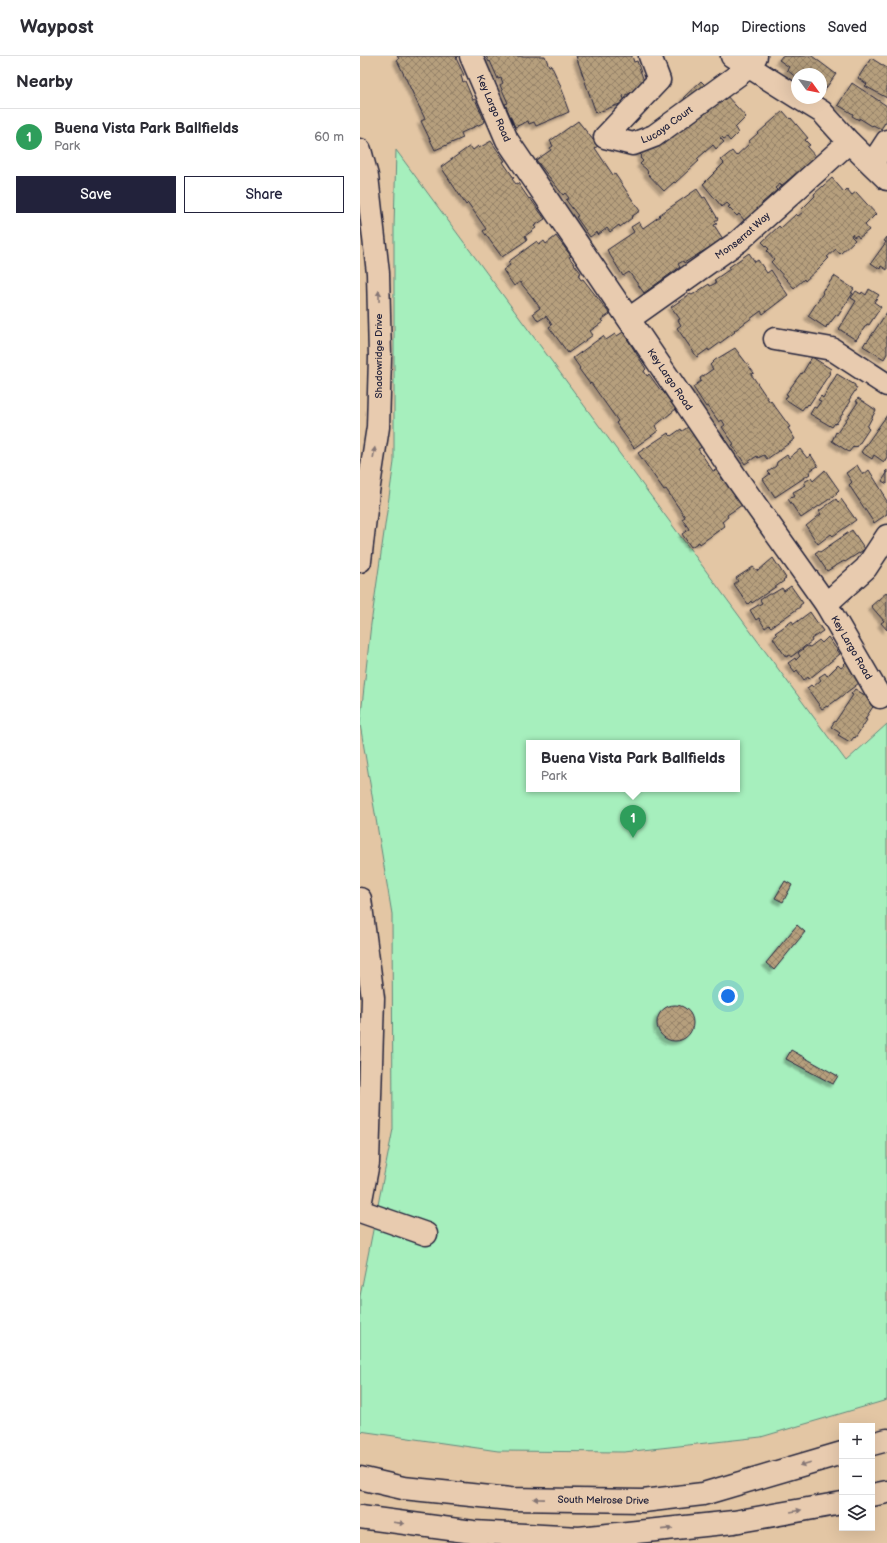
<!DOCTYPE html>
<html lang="en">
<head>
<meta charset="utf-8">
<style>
	:root { --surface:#fff; --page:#f7f7f7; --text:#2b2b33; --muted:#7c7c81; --line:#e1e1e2; --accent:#22223b }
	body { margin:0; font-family:"Balsamiq Sans",sans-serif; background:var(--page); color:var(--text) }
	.controls { position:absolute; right:12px; bottom:12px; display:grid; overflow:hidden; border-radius:0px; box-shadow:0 4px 16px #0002 }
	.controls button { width:36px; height:36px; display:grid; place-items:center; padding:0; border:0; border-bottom:1px solid var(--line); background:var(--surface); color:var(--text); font:20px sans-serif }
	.compass { position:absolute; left:431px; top:12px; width:36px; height:36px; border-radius:50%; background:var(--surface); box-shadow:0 4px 16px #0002; rotate:123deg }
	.you { position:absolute; left:368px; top:940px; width:14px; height:14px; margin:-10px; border:3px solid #fff; border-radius:50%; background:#1a73e8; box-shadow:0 0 0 6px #1a73e833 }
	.badge { display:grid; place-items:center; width:26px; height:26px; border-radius:50%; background:var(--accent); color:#fff; font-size:13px; font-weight:700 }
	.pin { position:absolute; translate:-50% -33px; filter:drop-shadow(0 1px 2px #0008) }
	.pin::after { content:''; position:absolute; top:21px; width:14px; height:12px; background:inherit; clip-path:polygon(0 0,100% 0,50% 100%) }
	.popup { position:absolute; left:166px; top:684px; width:214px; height:52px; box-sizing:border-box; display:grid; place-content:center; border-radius:0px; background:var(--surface); filter:drop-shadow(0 1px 3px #0005); font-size:13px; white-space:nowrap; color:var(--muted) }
	.popup b { font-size:15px; color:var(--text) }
	.popup::after { content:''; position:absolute; left:50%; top:100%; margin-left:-8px; border:8px solid transparent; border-top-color:var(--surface) }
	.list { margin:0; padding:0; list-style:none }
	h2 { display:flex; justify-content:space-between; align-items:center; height:52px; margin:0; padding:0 16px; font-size:17px }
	h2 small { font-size:13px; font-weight:400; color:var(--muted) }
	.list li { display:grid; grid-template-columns:26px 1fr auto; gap:12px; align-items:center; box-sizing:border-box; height:56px; padding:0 16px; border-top:1px solid var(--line) }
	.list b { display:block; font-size:15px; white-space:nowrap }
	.list p { margin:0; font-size:13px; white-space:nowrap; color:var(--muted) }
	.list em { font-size:13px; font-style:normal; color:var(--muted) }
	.actions { display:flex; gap:8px; padding:12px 16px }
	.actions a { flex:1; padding:9px 0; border:1px solid var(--accent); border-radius:0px; text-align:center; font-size:14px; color:var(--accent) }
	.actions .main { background:var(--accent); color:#fff }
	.icon { flex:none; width:22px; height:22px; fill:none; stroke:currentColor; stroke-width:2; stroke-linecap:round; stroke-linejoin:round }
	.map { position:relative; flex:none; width:527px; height:1487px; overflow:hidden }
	header { display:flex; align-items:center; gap:24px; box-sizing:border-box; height:56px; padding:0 20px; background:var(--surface); border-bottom:1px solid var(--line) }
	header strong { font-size:19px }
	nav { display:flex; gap:22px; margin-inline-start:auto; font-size:14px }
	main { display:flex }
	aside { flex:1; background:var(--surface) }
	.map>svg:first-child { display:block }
	.park { fill:#a6efbd; stroke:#64887c; fill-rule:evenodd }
	.building { fill:url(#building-cross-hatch); stroke:#22223b; filter:url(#shadow) }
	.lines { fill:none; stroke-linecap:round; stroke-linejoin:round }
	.minor-casing { stroke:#22223b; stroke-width:25 }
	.major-casing { stroke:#22223b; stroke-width:25 }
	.minor { stroke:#e8cbaf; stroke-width:22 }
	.major { stroke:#e8cbaf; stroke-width:22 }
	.oneway { fill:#857675 }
	.labels { text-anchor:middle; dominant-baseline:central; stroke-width:3; stroke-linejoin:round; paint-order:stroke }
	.street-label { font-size:10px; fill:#22223b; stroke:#e8cbaf }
</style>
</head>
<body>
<header>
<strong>Waypost</strong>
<nav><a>Map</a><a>Directions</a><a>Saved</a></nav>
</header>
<main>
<aside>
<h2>Nearby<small></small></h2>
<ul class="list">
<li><span class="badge" style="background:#2e9e5b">1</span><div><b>Buena Vista Park Ballfields</b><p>Park</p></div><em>60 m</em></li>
</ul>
<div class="actions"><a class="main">Save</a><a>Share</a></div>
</aside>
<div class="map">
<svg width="527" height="1487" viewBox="0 0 527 1487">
	<defs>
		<pattern id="building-cross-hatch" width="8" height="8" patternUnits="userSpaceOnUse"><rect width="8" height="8" fill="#b69f7d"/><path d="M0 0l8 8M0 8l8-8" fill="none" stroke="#948168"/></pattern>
		<filter id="shadow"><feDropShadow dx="-3.5" dy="3.5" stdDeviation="1" flood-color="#0004"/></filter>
	</defs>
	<rect width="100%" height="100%" fill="#e3c6a4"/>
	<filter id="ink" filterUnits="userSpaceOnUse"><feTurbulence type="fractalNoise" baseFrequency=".025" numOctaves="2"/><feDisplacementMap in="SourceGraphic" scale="8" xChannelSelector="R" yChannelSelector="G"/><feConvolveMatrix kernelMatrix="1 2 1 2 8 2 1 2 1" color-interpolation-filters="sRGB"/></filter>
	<g filter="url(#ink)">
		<path class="park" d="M36,94L486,705L527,668V1344L401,1381L264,1396L138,1395L0,1375V1240L33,1073L32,858L0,668L11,568L34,406V171ZM169,687H377V733H169Z"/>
		<g class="building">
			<polygon points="37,0 98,0 96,2 104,19 101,20 103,26 105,25 113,44 115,43 125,66 101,77 103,82 75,94 61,65 65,63 37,4 39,3"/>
			<polygon points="126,0 185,0 189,10 191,9 199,26 206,44 205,45 209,56 176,70 174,66 169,68 168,65 155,71 145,48 148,47 140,29 143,27 141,22 138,23 130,5 129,6"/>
			<polygon points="216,0 272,0 274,6 277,5 285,28 275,32 276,35 263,40 265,46 236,57"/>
			<polygon points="422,0 452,0 476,18 464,35 461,33 461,18 437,18 437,22 427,14 429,11 419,4"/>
			<polygon points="511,2 527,12 527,42 505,30 507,28 498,22"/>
			<polygon points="341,25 354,38 365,38 386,61 375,72 378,77 370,85 367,81 364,83 362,81 360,82 364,86 356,93 353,89 337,103 339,105 329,114 315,127 314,126 304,135 287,117 288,116 286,113 280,108 283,105 280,102 282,100 272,89 325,43 324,41"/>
			<polygon points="492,27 527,50 527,64 521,73 513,69 512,70 499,62 499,64 492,60 493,58 478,49"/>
			<polygon points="423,55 430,63 431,62 448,82 445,84 450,89 447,91 456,101 421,130 420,128 415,132 417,134 402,147 403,149 385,165 379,158 377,160 368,151 370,150 367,147 362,151 343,128 364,107 361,104 372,95 376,100 390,87 389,85"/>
			<polygon points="218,65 238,90 235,92 253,119 255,118 280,155 271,161 272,162 260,171 259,169 250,176 247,172 238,179 237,176 230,181 216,161 218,160 206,144 209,142 205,137 203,139 176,104 191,94 190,92 193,90 190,85"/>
			<polygon points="131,85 145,105 143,106 154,122 152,123 156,128 158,127 169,143 170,142 185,163 174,170 176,172 165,180 167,184 142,201 123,175 126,173 108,147 106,149 81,111 110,90 113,94 118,90 119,92"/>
			<polygon points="472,122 484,136 487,133 492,139 496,136 516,158 505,169 509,174 499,182 497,179 494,181 492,178 491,180 495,184 480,198 476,193 467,201 469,202 459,212 445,225 444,223 434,232 411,206 414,203 407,195 409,193 402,186 419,170 421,172 436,158 438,160 443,156 441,154 455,140 454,138"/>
			<polygon points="337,133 343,142 345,141 358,163 355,165 357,168 354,169 363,183 324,207 323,205 318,208 320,211 284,237 269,216 263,220 247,194 274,176 271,171 279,166 283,172 300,160 299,159"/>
			<polygon points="196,180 211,200 209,201 221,217 218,219 221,224 223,223 250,258 241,264 243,266 230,275 233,279 208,297 189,271 192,269 186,260 178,265 173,257 180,252 173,242 160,226 154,230 143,214 150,209 148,206 177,185 179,189 184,185 186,188"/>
			<polygon points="527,181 527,214 521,210 520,213 511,207 526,186 524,185"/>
			<polygon points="389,197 395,206 398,204 407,217 411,214 415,220 428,239 403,258 401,255 374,275 375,276 349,295 348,293 337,301 317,272 321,269 318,264 320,263 311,251 330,238 332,239 349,228 350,230 356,227 354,224 370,213 369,211"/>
			<polygon points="474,220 494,233 491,237 493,237 478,260 476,259 468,270 467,269 466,272 448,260 463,237 462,236 464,232 465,233"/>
			<polygon points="509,233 519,239 514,246 521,251 509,269 507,268 496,284 479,273 496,245 491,242 496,235 501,238 502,236 506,239"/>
			<polygon points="527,256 527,298 524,303 503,290 506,285 507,286"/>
			<polygon points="263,276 286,313 284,315 287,320 289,318 301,335 302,334 316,353 295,370 298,375 274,392 256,367 258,365 231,327 230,328 219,313 220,312 213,302 243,280 246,284 255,278 257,280"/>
			<polygon points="375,292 394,317 391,318 410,346 411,345 430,371 428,372 435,383 407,403 404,399 398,402 397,400 385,408 372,389 374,388 362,371 365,369 362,364 359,366 348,350 346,351 333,331 341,325 340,322 353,313 350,309 355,304"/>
			<polygon points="452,301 471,313 469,317 470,317 449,349 448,348 446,351 445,350 442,354 425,343 428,339 426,338 441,317 442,318"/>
			<polygon points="477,318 495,329 495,331 497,332 489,344 491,345 476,368 475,367 472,371 450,358 454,351 456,352 461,345 458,344 461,340 463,342"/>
			<polygon points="498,342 516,354 507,371 509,373 497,391 496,390 494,392 493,391 489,396 472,385 476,376 477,377 498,346 496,346"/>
			<polygon points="527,359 527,401 524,406 514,399 512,403 501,396"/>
			<polygon points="328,371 342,391 338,393 353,415 356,414 382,449 367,459 368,461 362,466 365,470 340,488 339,486 331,491 322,478 329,473 322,463 325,461 306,433 304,434 278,397 308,377 311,380 321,373 322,375"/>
			<polygon points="440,393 447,402 451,399 458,410 451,414 449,417 450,418 415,441 403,423 410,418 408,416 416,410 417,406 427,399 429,402"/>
			<polygon points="497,409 503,419 509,414 524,438 523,439 527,445 527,458 514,467 489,429 492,426 486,417"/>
			<polygon points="465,414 479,434 476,437 477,438 441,462 428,443 435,440 433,436 446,429 444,426 451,422 453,425"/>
			<polygon points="527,414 527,428 522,425 527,417 525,416"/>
			<polygon points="476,443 478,446 481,443 496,464 473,480 471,478 458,488 446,470 461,458 459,455"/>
			<polygon points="492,474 505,493 485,506 484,505 467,515 455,497 459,494 460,496"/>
			<polygon points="413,502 426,522 423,524 424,525 392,547 391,545 388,548 374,528 378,525 376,522 393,511 398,515"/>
			<polygon points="431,530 443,547 440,549 440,551 411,571 409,569 405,572 399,562 396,564 390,554 402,547 400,544 409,538 412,538 422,532 424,535"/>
			<polygon points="527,536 527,574 521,567 524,565 511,550"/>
			<polygon points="450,556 463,575 451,583 452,585 431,601 430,599 426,601 413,582 417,579 415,577 432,565 434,568"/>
			<polygon points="468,581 480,598 449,623 448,621 444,624 437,614 435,616 428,607 435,602 436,604 440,600 438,597 447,590 450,591 459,584 462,587"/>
			<polygon points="486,606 500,624 497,625 499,627 467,651 467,650 462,653 447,632 451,629 453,631 461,624 459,621 465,617 467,620 478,609 481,612 485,609 484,608"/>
			<polygon points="495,633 516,646 505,663 507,664 495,682 494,681 490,686 478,679 480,677 471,671 474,666 475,666 493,639 491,638"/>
			<polygon points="425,825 432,829 423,846 415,842"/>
			<polygon points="437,869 445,876 414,914 406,907"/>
			<circle cx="315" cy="967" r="18"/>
			<polygon points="431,994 478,1020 473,1028 426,1003"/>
		</g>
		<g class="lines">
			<defs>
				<g id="minor">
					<path id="s1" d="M111,0L147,84L380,427L466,548L520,641"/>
					<path id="s2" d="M290,0L299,24L245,81L273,88L294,80L389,11L396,0"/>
					<polyline points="372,0 437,41"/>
					<polyline points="439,42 462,56 489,86 527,123"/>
					<polyline points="0,94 7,120 18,217 20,301 18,371 8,436 0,505"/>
					<polyline points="512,108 527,85"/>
					<path id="s3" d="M269,263L379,185L489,86"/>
					<polyline points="415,283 472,293 527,329"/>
					<polyline points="466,548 506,512 527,480"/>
					<polyline points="0,843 13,942 8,1107 0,1149"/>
					<polyline points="0,1155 66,1178"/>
				</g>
				<g id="major">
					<polyline points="512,1388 527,1384"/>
					<path id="s4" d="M0,1422L43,1432L150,1443L283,1445L343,1438L482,1397"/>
					<polyline points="512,1439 527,1436"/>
					<polyline points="0,1461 113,1476 219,1482 374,1466 482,1447"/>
				</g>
			</defs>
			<use href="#minor" class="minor-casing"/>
			<use href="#major" class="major-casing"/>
			<use href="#minor" class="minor"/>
			<use href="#major" class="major"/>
		</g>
		<defs><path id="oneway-solid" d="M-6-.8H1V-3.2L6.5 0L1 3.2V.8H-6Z"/></defs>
		<g class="oneway">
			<use href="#oneway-solid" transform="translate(19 240) rotate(-91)"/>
			<use href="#oneway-solid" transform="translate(14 397) rotate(-81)"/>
			<use href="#oneway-solid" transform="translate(445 1408) rotate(164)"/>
			<use href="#oneway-solid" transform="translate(179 1443) rotate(-179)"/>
			<use href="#oneway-solid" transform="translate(436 1455) rotate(-10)"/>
			<use href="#oneway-solid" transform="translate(39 1467) rotate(7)"/>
			<use href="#oneway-solid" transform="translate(307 1473) rotate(-6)"/>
		</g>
	</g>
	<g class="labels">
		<g class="street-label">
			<text stroke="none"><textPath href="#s1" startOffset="57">Key Largo Road</textPath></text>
			<text stroke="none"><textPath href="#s2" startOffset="172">Lucaya Court</textPath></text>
			<text stroke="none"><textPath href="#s3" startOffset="141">Monserrat Way</textPath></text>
			<text transform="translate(19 300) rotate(-90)">Shadowridge Drive</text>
			<text stroke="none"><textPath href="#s1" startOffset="381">Key Largo Road</textPath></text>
			<text stroke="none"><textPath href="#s1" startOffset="705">Key Largo Road</textPath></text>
			<text stroke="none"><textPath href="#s4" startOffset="245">South Melrose Drive</textPath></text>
		</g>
	</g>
</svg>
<div class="controls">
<button>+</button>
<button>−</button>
<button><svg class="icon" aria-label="layers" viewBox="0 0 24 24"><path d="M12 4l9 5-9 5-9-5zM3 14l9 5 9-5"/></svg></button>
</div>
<svg class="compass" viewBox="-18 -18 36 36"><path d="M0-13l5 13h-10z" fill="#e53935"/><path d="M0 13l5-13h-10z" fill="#7c7c81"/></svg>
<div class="you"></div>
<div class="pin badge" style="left:273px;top:782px;background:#2e9e5b">1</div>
<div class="popup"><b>Buena Vista Park Ballfields</b>Park</div>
</div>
</main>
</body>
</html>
